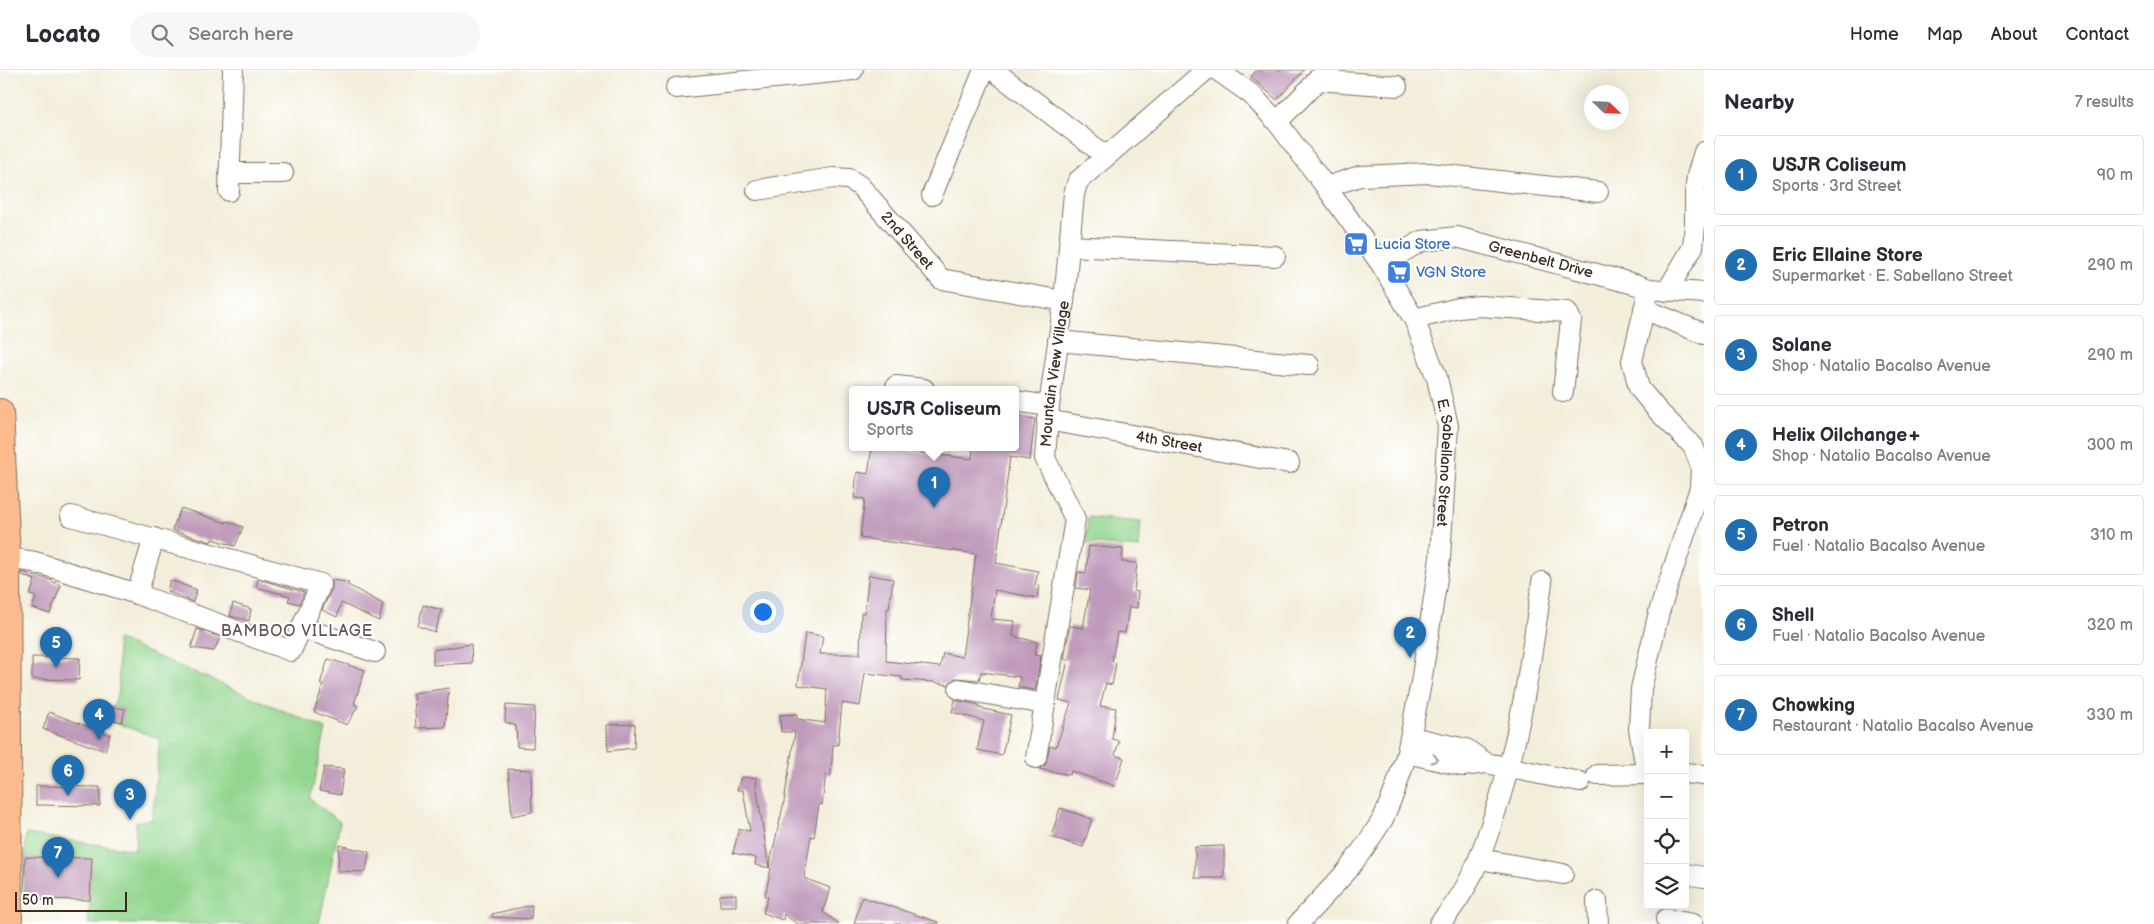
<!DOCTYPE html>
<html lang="en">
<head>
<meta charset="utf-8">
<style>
	:root { --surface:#fff; --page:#f7f7f7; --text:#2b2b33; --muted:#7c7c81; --line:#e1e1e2; --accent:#1f6fb2 }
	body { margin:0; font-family:"Balsamiq Sans",sans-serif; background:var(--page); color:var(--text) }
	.controls { position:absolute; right:15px; bottom:15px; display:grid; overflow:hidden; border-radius:5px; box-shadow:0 5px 20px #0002 }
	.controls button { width:45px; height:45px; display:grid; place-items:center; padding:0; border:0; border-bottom:1px solid var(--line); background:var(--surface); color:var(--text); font:25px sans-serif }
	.compass { position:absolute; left:1584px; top:15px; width:45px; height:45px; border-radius:50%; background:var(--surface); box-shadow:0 5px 20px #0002; rotate:113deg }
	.scale { position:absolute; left:15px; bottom:12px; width:112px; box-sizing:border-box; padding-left:5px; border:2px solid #3b2a1e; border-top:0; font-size:14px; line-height:18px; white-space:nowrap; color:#3b2a1e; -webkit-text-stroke:4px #fff; paint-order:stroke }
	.you { position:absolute; left:762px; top:541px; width:18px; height:18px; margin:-12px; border:4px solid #fff; border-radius:50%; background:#1a73e8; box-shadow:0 0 0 8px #1a73e833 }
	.badge { display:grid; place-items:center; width:32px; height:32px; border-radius:50%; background:var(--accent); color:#fff; font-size:16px; font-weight:700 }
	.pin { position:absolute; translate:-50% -41px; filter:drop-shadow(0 1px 2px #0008) }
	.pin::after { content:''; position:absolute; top:26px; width:18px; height:15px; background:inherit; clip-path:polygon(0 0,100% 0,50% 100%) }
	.popup { position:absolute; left:849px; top:316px; width:170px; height:65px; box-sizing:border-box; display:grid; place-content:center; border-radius:5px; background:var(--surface); filter:drop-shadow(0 1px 4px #0005); font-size:16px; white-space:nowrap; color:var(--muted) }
	.popup b { font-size:19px; color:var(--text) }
	.popup::after { content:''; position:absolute; left:50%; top:100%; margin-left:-10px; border:10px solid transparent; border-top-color:var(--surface) }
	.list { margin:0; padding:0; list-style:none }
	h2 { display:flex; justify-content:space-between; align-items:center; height:65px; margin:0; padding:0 20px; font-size:21px }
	h2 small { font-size:16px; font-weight:400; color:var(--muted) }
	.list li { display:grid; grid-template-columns:32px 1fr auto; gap:15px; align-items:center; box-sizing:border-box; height:80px; margin:0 10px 10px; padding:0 10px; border:1px solid var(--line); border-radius:5px }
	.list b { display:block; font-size:19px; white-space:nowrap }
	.list p { margin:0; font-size:16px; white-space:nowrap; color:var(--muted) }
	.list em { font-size:16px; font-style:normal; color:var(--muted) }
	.icon { flex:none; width:28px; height:28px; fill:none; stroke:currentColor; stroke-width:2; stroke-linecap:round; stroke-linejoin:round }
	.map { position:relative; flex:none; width:1704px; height:854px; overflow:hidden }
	header { display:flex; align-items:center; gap:30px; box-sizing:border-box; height:70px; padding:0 25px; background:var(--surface); border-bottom:1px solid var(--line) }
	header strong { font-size:24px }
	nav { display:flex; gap:28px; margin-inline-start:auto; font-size:18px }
	.search { width:350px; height:45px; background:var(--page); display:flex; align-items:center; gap:12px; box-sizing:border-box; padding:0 18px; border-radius:28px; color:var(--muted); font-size:19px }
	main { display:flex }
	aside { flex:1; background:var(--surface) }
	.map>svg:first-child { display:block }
	.green { fill:#93d68f; stroke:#678056 }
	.building { fill:#bf9aba }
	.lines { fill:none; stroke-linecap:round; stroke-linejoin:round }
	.minor-casing { stroke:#7b6f60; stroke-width:22 }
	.major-casing { stroke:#7b6f60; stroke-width:28 }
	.minor { stroke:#fff; stroke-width:20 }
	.major { stroke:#fbbb8d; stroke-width:26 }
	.oneway { stroke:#a79f9a }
	.labels { text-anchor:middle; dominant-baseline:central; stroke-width:4; stroke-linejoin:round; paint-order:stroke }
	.street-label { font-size:15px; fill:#3b2a1e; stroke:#fff }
	.shop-label { font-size:15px; fill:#366cbe; stroke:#fff; text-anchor:start }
	.neighbourhood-label { font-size:16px; letter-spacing:1px; fill:#695155; stroke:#fff }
</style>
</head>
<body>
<header>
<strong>Locato</strong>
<div class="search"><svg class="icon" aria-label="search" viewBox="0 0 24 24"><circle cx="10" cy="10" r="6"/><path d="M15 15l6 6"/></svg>Search here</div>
<nav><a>Home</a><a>Map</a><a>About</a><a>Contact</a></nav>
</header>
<main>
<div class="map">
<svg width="1704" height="854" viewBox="0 0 1704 854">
	<rect width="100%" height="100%" fill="#fff"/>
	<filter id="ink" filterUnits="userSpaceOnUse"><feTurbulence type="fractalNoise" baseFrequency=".02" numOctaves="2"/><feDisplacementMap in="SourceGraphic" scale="10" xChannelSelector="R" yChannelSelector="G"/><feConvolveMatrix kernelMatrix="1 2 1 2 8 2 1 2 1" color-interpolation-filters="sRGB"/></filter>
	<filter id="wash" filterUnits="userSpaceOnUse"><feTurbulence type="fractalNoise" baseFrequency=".0096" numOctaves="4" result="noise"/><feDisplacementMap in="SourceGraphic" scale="20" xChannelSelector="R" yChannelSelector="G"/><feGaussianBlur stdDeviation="1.12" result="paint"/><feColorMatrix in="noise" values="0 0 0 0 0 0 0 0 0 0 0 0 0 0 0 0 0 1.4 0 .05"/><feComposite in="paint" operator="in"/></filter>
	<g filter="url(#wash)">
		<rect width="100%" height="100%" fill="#f3eeda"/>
		<g class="green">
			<polygon points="1088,447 1141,452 1139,478 1086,473"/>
			<polygon points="117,569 326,659 310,729 340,752 319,854 88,854 90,830 23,829 26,764 135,780 136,752 152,749 160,669 107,650 119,621"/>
		</g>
		<g id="blocks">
			<g class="building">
				<polygon points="1257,0 1304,0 1277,30 1251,7"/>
				<polygon points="1015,346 1035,349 1030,390 1010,387 996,493 1038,501 1035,515 1039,516 1037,528 995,520 991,549 1015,551 1013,566 1037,572 1034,585 1041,586 1035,620 1018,617 1020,607 981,602 979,610 955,608 948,615 933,612 902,610 902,607 865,603 860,636 842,633 838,675 833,675 831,705 826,704 822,735 819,734 814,767 811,766 804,808 830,818 823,842 839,854 797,854 784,844 783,850 763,843 768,827 765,826 771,798 755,795 756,788 733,783 739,759 750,761 743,720 737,720 741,707 757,708 756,714 769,797 784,732 795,662 781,662 780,645 797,644 797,649 825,653 827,619 798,615 805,563 823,566 820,584 860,584 861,543 864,543 869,505 893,509 889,539 887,538 886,591 940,597 943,583 962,587 976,484 860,468 865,429 854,428 857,402 868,404 872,377 972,389 973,377 1015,377"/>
				<polygon points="181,438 226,453 227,451 243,457 235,476 212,469 211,472 172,460"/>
				<polygon points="1089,476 1123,479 1122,492 1137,493 1134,521 1138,522 1137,538 1129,537 1125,563 1117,562 1112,592 1116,593 1112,615 1106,613 1100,636 1116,638 1112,669 1119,671 1115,685 1124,688 1115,716 1071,701 1070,705 1039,699 1045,695 1050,676 1056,677 1071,633 1059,630 1068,590 1064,589 1070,556 1083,558 1090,520 1076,518 1078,502 1086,503"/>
				<polygon points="22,502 51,510 51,511 61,515 50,544 32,538 36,527 30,525 35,510 22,505"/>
				<polygon points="258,509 304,522 299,534 288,531 290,526 256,517"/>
				<polygon points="170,510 197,520 193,532 167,521"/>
				<polygon points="332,510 348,512 348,515 383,534 379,551 341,533 337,547 322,540 332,519"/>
				<polygon points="233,533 251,539 249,551 230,546"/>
				<polygon points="423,535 442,540 435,562 418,556"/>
				<polygon points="197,559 220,567 214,581 191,578"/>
				<polygon points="471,574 472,593 433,595 433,580"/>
				<polygon points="32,587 80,588 79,610 32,609"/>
				<polygon points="328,589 365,600 354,634 358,636 347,655 314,642 323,615 320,614"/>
				<polygon points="449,618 445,657 416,658 414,623"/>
				<polygon points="955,630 979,635 979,638 1011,645 1002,685 977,680 984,651 952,642"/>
				<polygon points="506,635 535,637 533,678 517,677 516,656 505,652"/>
				<polygon points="109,636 125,639 122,652 106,649"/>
				<polygon points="49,642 110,665 105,681 43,659"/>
				<polygon points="635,654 634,678 608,681 607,655"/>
				<polygon points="324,697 344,699 340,725 319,721"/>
				<polygon points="508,699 531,700 532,742 512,746"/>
				<polygon points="36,716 100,717 100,736 36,735"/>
				<polygon points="1060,738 1092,749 1083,777 1051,767"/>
				<polygon points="339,775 369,782 366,802 338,801"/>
				<polygon points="1224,776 1224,808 1195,808 1195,777"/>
				<polygon points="25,787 92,788 90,830 24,829"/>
				<polygon points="736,824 736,836 720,836 720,825"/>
				<polygon points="862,827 938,852 938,854 854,854"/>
				<polygon points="532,835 531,849 492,847 492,844"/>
			</g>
		</g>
	</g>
	<g filter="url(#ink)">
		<use href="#blocks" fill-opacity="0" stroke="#7b6f60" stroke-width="1"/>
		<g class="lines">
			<defs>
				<g id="minor">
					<polyline points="993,0 1106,86"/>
					<path id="s1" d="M1217,0L1251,24L1277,52L1326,117L1381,194L1414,249L1437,308L1448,356L1440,488L1421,613L1407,683L1395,720L1383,749L1366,775L1347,801L1298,854"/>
					<polyline points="1316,10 1397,16"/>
					<polyline points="676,18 853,0"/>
					<polyline points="1277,52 1326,2"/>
					<polyline points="229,103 283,103"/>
					<polyline points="1326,117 1360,106 1429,103 1598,122"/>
					<path id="s2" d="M757,120L833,108L849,109L860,116L941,209L1064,231"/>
					<polyline points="229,121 233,0"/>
					<polyline points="932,125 984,0"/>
					<polyline points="1069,176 1275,186"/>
					<path id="s3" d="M1381,194L1422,171L1457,167L1638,215L1649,219L1704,223"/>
					<polyline points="1667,221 1693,177 1695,154 1695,124 1697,106 1704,82"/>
					<polyline points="1644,239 1704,264"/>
					<polyline points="1414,249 1459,238 1480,236 1567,242 1571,250 1563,322"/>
					<polyline points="1058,271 1309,295"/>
					<polyline points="896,316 924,319"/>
					<polyline points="1015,331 1049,336"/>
					<path id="s4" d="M1047,350L1289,393"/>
					<polyline points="7,488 35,492 137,524 291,581 321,514 71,446"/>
					<polyline points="137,524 154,468"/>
					<polyline points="302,558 375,582"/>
					<polyline points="959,619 1045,634"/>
					<polyline points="1411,667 1466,679 1486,693"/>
					<polyline points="1407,683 1463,696 1486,693 1580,712"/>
					<path id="s5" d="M1036,688L1075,449L1045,388L1049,336L1064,231L1074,124L1078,111L1206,0"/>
					<polyline points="1685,703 1704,705"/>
					<polyline points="1647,704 1639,659 1641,619 1659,542 1700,418 1701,396 1693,376 1658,341 1639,318 1632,291 1649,219"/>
					<polyline points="1597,705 1648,704"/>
					<polyline points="1480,789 1563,804"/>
					<polyline points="1685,804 1704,807"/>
					<polyline points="1597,831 1598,854"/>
					<polyline points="1666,849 1693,854"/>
					<path d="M1439,854C1470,820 1481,786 1495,743C1520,668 1531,591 1542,512"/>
				</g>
				<polyline id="major" points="0,342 7,488 9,854"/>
			</defs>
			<use href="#minor" class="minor-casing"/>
			<use href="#major" class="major-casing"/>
			<use href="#minor" class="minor"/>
			<use href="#major" class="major"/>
		</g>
		<defs><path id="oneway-chevron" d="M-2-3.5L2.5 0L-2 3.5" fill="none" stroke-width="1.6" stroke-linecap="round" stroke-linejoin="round" transform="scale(1.25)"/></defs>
		<use class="oneway" href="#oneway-chevron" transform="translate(1435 689) rotate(13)"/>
	</g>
	<defs>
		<symbol id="supermarket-square" viewBox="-11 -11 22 22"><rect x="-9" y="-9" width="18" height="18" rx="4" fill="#3f7fe0" stroke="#fff"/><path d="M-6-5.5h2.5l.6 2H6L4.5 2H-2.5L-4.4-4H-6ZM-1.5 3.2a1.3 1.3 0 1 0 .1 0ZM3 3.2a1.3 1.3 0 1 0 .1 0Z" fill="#fff"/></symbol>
	</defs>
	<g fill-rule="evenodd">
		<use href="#supermarket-square" x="1342" y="160" width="28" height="28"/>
		<use href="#supermarket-square" x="1385" y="188" width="28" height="28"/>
	</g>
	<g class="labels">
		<g class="street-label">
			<text stroke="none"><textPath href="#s2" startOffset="178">2nd Street</textPath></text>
			<text stroke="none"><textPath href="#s3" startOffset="169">Greenbelt Drive</textPath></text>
			<text stroke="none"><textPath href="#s5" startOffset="395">Mountain View Village</textPath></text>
			<text stroke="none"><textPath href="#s4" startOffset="124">4th Street</textPath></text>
			<text stroke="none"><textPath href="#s1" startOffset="469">E. Sabellano Street</textPath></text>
		</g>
		<g class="shop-label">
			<text x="1374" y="174">Lucia Store</text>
			<text x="1416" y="202">VGN Store</text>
		</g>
		<g class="neighbourhood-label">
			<text x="297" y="561">BAMBOO VILLAGE</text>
		</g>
	</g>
</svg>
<div class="controls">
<button>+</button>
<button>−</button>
<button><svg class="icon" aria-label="locate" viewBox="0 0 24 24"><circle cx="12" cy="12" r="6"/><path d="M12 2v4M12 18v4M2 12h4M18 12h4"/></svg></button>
<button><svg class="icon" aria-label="layers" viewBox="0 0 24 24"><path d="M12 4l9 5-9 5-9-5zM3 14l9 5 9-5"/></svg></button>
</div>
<svg class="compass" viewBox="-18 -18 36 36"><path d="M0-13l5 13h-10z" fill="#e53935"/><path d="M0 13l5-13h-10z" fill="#7c7c81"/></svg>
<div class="scale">50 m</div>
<div class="you"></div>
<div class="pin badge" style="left:934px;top:438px">1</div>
<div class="popup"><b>USJR Coliseum</b>Sports</div>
<div class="pin badge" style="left:1410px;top:588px">2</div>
<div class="pin badge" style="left:130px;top:750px">3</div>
<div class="pin badge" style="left:99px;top:670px">4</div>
<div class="pin badge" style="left:56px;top:598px">5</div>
<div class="pin badge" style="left:68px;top:726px">6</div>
<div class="pin badge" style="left:58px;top:808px">7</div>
</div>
<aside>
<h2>Nearby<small>7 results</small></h2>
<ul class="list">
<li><span class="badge">1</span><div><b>USJR Coliseum</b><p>Sports · 3rd Street</p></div><em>90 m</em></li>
<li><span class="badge">2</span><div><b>Eric Ellaine Store</b><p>Supermarket · E. Sabellano Street</p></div><em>290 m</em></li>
<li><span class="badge">3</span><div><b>Solane</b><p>Shop · Natalio Bacalso Avenue</p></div><em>290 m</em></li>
<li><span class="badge">4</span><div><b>Helix Oilchange+</b><p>Shop · Natalio Bacalso Avenue</p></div><em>300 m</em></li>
<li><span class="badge">5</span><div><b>Petron</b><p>Fuel · Natalio Bacalso Avenue</p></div><em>310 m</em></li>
<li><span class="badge">6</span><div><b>Shell</b><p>Fuel · Natalio Bacalso Avenue</p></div><em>320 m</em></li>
<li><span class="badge">7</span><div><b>Chowking</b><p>Restaurant · Natalio Bacalso Avenue</p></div><em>330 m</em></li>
</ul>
</aside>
</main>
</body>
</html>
